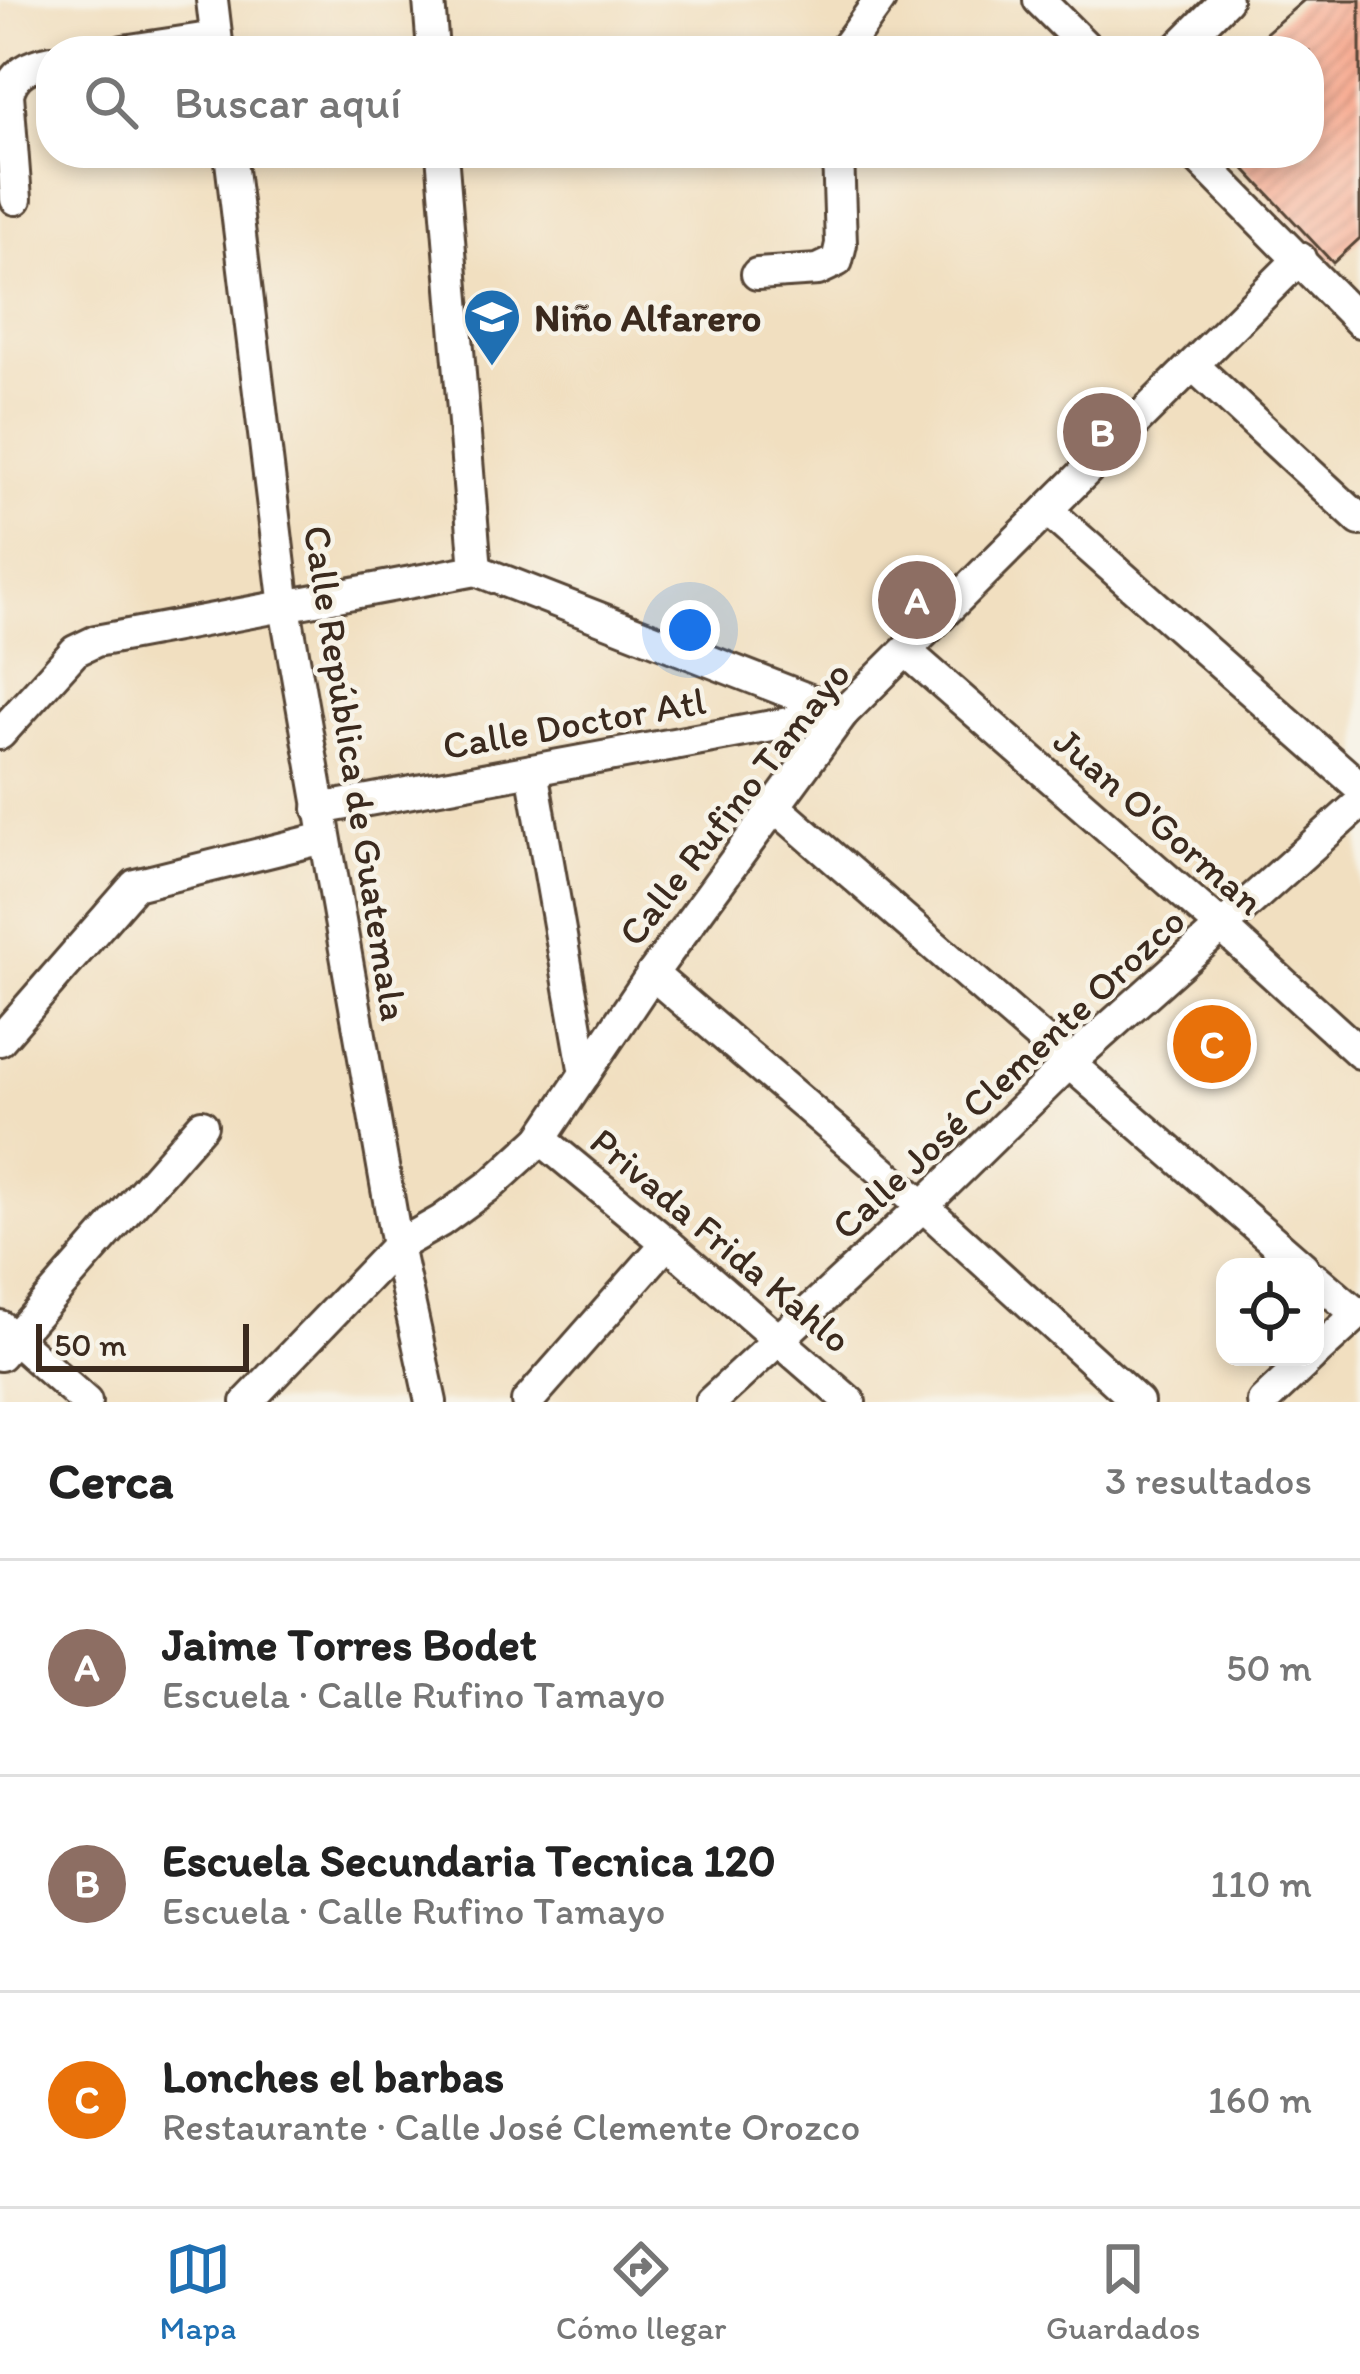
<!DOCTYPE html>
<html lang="es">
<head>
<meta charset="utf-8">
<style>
	:root { --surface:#fff; --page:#f2f2f2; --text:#222; --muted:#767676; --line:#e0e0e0; --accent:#1f6fb2 }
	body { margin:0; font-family:Itim,sans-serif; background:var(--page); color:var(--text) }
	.controls { position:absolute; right:36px; bottom:36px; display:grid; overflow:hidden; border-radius:24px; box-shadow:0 6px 18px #0003 }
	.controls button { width:108px; height:108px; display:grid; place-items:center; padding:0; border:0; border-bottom:3px solid var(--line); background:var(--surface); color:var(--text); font:60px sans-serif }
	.scale { position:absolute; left:36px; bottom:30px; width:213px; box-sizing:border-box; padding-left:12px; border:6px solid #3b2a1e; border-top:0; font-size:33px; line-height:42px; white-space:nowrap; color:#3b2a1e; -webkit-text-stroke:9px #f7f3e8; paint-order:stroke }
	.you { position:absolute; left:690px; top:630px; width:42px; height:42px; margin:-30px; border:9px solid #fff; border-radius:50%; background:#1a73e8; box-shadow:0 0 0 18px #1a73e833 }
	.badge { display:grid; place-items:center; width:78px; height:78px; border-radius:50%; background:var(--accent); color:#fff; font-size:39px; font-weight:700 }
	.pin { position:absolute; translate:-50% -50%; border:6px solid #fff; box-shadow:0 3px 12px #0006 }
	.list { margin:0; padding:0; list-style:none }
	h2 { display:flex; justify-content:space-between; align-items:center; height:156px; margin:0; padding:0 48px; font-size:51px }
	h2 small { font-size:39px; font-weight:400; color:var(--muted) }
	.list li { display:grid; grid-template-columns:78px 1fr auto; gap:36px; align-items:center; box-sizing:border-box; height:216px; padding:0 48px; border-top:3px solid var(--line) }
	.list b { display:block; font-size:45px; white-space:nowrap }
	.list p { margin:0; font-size:39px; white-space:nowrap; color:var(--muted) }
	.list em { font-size:39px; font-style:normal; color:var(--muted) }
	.icon { flex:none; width:66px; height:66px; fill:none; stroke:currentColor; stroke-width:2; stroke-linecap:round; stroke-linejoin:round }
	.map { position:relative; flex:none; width:1360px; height:1402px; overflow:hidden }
	.search { position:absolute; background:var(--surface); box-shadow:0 6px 18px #0003; left:36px; right:36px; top:36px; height:132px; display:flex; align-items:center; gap:30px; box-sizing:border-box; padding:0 42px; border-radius:48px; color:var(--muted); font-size:45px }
	.sheet { height:804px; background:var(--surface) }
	nav { display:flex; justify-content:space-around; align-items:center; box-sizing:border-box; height:168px; border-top:3px solid var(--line); background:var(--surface); font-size:33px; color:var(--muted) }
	nav a { display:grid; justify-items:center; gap:6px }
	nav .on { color:var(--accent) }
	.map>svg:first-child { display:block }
	.building { fill:url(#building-hatch) }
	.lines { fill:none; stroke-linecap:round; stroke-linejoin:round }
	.minor-casing { stroke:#564536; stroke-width:36 }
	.minor { stroke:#fff; stroke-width:30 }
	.labels { text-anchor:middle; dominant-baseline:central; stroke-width:9; stroke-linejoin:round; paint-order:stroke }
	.poi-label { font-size:39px; font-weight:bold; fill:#3b2a1e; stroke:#f7f3e8; text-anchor:start }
	.street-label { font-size:39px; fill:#3b2a1e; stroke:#f7f3e8 }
</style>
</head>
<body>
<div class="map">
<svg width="1360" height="1402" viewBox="0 0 1360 1402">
	<defs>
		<pattern id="building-hatch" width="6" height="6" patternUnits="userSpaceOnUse" patternTransform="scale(3)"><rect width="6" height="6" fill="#f8a88e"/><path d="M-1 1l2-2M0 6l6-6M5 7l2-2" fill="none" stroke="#ca8973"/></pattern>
	</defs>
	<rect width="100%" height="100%" fill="#f7f3e8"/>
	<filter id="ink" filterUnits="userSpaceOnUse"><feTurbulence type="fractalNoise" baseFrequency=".00833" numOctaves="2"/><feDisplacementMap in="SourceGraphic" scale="24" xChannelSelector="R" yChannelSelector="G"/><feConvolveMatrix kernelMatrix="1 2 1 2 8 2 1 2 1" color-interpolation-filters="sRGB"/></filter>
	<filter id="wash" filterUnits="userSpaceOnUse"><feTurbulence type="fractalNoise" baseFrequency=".004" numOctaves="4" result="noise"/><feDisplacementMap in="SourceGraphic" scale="48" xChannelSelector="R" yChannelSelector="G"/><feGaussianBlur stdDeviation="2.7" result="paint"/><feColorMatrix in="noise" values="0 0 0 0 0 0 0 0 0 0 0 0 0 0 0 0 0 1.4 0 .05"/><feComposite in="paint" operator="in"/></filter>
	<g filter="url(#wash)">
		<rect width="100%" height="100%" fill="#f1dfc0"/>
		<g id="blocks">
			<polygon class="building" points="1304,0 1360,0 1360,238 1333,263 1230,153 1309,153 1309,51 1245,51"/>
		</g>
	</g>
	<g filter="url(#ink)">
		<use href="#blocks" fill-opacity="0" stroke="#564536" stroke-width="3"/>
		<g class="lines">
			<defs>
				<g id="minor">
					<polyline points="212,0 218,51"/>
					<polyline points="429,0 433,51"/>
					<polyline points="1039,0 1090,51"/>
					<polyline points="123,51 216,37"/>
					<polyline points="843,51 880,0"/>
					<polyline points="1175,51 1226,0"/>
					<polyline points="230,153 285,607 397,1246 431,1402"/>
					<polyline points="442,153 476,570"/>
					<polyline points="1193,153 1360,322"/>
					<path d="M16,199L8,94C13,72 30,65 51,61"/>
					<polyline points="757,274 818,270 837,261 841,244 838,153"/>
					<polyline points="1193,365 1360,520"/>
					<polyline points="1047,510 1360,787"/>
					<polyline points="906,651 1223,928 1360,1053"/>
					<polyline points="0,734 75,651 96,641 476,570 843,713"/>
					<polyline points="532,770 585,1074"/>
					<polyline points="774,806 1303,1267"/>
					<polyline points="319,809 843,713"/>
					<polyline points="652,974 923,1206 1138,1402"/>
					<polyline points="0,1040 135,885 324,838"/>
					<polyline points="541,1139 667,1243 850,1402"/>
					<polyline points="1315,1278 1357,1314"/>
					<polyline points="0,1326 86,1402"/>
					<polyline points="1315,1353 1360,1312"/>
					<polyline points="0,1355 202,1125"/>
					<polyline points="247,1402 397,1246 441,1221 493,1183 541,1139 652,974 843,713 1300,258"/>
					<polyline points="527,1402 667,1243"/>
					<polyline points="711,1402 923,1206 1068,1064 1360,803"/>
					<polyline points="1263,1402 1311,1357"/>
				</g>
			</defs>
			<use href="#minor" class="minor-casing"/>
			<use href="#minor" class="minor"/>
		</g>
	</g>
	<defs>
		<symbol id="school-pin" viewBox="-11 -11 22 30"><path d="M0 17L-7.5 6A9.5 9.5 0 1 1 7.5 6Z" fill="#1f6fb2" stroke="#f7f3e8"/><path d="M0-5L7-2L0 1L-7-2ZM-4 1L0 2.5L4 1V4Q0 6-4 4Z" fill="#fff"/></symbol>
	</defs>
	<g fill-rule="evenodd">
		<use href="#school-pin" x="459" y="284" width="66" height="90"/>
	</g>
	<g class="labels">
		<g class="poi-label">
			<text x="534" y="317">Niño Alfarero</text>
		</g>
		<g class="street-label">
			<text transform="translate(574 723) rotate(-10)">Calle Doctor Atl</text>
			<text transform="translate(356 773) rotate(81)">Calle República de Guatemala</text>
			<text transform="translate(734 803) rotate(-52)">Calle Rufino Tamayo</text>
			<text transform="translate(1159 821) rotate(41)">Juan O'Gorman</text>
			<text transform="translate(1008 1073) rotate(-43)">Calle José Clemente Orozco</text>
			<text transform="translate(721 1240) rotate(40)">Privada Frida Kahlo</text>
		</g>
	</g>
</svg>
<div class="controls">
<button><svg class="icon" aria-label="locate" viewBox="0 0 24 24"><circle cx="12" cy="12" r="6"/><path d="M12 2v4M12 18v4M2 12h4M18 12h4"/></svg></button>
</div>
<div class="scale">50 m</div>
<div class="you"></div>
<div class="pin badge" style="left:917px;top:600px;background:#8d6e63">A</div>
<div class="pin badge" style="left:1102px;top:432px;background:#8d6e63">B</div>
<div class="pin badge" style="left:1212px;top:1044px;background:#e8710a">C</div>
<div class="search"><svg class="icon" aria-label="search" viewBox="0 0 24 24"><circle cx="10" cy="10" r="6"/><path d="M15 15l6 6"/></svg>Buscar aquí</div>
</div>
<section class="sheet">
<h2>Cerca<small>3 resultados</small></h2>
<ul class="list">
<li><span class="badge" style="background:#8d6e63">A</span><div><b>Jaime Torres Bodet</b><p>Escuela · Calle Rufino Tamayo</p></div><em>50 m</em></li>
<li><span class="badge" style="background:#8d6e63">B</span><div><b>Escuela Secundaria Tecnica 120</b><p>Escuela · Calle Rufino Tamayo</p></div><em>110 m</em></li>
<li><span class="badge" style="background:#e8710a">C</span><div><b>Lonches el barbas</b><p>Restaurante · Calle José Clemente Orozco</p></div><em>160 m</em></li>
</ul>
</section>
<nav>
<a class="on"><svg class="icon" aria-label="map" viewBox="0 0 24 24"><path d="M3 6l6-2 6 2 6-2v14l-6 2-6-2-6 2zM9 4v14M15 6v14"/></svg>Mapa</a>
<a><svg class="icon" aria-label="directions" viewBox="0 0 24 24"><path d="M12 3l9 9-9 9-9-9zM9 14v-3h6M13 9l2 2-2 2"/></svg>Cómo llegar</a>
<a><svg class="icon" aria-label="saved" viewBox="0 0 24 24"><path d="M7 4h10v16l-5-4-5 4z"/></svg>Guardados</a>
</nav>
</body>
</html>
